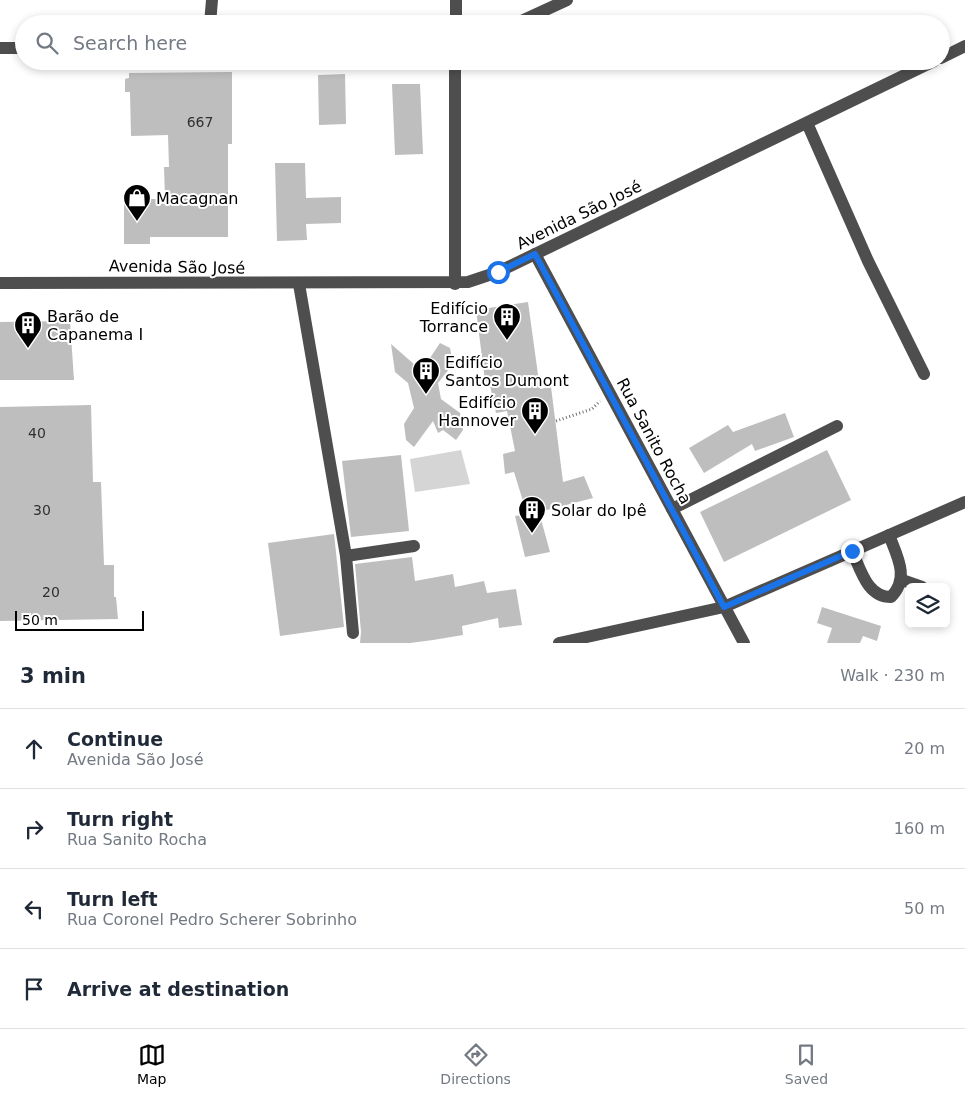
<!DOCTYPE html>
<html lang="en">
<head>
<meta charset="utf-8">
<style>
	:root { --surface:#fff; --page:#f6f6f7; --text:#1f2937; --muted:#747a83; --line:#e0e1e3; --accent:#000 }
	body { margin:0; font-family:"DejaVu Sans",sans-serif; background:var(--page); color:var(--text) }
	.controls { position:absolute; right:15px; bottom:15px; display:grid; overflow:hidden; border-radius:8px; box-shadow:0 2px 8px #0003 }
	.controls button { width:45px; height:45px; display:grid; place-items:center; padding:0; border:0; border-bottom:1px solid var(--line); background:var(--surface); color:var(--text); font:25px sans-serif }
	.scale { position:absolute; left:15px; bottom:12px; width:129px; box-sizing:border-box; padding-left:5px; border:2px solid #000; border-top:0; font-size:14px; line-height:18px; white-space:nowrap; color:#000; -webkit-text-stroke:4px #fff; paint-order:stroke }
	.stop { position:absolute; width:15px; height:15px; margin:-11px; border:4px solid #1a73e8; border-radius:50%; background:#fff }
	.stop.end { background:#1a73e8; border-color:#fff; box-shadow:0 1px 5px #0008 }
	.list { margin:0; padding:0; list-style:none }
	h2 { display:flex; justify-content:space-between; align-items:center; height:65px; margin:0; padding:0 20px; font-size:21px }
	h2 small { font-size:16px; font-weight:400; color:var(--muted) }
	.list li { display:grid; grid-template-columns:32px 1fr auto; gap:15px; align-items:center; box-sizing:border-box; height:80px; padding:0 20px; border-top:1px solid var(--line) }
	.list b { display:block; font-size:19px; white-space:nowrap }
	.list p { margin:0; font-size:16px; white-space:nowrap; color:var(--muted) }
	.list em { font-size:16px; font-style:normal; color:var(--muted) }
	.icon { flex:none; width:28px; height:28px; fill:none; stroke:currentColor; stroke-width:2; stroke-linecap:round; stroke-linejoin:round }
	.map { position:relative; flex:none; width:965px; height:643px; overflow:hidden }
	.search { position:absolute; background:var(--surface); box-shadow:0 2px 8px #0003; left:15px; right:15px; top:15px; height:55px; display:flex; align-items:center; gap:12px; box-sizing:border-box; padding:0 18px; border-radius:28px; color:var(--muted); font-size:19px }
	.sheet { height:385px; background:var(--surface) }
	nav { display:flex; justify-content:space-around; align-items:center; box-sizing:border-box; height:70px; border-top:1px solid var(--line); background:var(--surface); font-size:14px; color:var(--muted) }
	nav a { display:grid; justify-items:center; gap:2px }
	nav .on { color:var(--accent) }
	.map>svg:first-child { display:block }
	.green { fill:#d5d5d5 }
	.building { fill:#bebebe }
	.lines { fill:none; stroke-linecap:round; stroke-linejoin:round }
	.path { stroke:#707070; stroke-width:3; stroke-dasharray:1 2.5; stroke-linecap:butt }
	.minor { stroke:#4e4e4e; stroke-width:12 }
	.route { stroke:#1a73e8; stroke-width:6 }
	.labels { text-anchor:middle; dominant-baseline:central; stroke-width:4; stroke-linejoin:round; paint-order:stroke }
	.number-label { font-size:14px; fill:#303030 }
	.poi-label { font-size:16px; fill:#000; stroke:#fff; text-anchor:start }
	.street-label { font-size:16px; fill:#000; stroke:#fff }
</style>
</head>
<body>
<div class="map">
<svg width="965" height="643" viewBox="0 0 965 643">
	<rect width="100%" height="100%" fill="#fff"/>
	<polygon class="green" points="461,450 470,484 415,492 410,459"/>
	<g class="building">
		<polygon points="232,72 232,144 228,144 228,237 150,237 150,244 124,244 124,199 165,199 164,167 169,167 168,135 131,136 130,92 125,92 125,79 129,78 129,73"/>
		<polygon points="345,74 346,124 319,125 318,75"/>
		<polygon points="392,84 420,84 423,154 395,155"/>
		<polygon points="275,163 305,163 306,198 341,197 341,223 306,224 307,240 277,241"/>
		<polygon points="528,302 540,389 551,387 563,482 584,476 593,498 539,512 550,552 525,557 515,516 527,514 514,472 505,474 503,454 515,451 507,411 496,413 489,381 485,381 476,310"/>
		<polygon points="70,321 74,380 0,380 0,322"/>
		<polygon points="440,343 450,348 453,364 438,383 441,399 460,413 463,430 456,440 443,430 438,433 433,421 414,447 406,440 404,424 414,408 408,383 395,372 391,344 415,365 428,361"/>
		<polygon points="91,405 93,482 101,482 104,565 114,565 114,597 116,597 118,619 0,621 0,407"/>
		<polygon points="785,413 794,437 755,451 752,444 704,473 689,448 728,425 733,432"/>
		<polygon points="827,450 851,500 724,562 700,512"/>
		<polygon points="401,455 409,531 351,537 342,461"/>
		<polygon points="334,534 344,627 280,636 268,543"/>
		<polygon points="412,557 415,581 453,574 455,587 484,581 487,593 516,589 522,625 499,628 498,618 462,626 463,635 433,640 410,643 360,643 361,632 355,564"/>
		<polygon points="822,607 881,626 877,641 863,636 860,643 827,643 832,628 817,623"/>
	</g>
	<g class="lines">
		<polyline class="path" points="556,421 592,409 600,401"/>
		<g class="minor">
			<polyline points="210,24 212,0"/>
			<polyline points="456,24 456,0"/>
			<polyline points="515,24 567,0"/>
			<polyline points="0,48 24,48"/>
			<polyline points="941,58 965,46"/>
			<polyline points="807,123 868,261 924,374"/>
			<polyline points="535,254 744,643"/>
			<polyline points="0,283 468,282 498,272 934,61"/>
			<polyline points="299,284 346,556 353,633"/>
			<polyline points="455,284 455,61"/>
			<polyline points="672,509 837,426"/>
			<path d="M852,551C861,570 867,597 891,597C910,578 897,556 889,535"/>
			<polyline points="346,556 414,546"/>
			<polyline points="902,580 922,587"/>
			<polyline points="559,643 724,607 965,502"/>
		</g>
	</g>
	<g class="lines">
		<polyline class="route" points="498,272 535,254 724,607 852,551"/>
	</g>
	<defs>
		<symbol id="shop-pin" viewBox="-11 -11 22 30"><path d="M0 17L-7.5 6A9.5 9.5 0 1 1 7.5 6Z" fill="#000" stroke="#fff"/><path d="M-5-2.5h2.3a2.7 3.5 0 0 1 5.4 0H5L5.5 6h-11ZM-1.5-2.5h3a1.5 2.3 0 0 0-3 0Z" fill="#fff"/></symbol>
		<symbol id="building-pin" viewBox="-11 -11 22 30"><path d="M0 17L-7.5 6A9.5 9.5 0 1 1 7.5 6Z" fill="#000" stroke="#fff"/><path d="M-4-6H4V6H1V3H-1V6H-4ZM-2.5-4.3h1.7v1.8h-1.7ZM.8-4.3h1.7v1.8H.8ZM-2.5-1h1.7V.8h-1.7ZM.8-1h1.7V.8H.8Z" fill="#fff"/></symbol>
	</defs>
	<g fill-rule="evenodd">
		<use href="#shop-pin" x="121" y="182" width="32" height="43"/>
		<use href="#building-pin" x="491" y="301" width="32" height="43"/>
		<use href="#building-pin" x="12" y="309" width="32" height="43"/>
		<use href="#building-pin" x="410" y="355" width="32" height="43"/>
		<use href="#building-pin" x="519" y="395" width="32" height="43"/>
		<use href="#building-pin" x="516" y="494" width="32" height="43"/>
	</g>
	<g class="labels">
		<g class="number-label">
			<text x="200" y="122">667</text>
			<text x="37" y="433">40</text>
			<text x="42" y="510">30</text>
			<text x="51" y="592">20</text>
		</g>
		<g class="poi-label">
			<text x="156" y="198">Macagnan</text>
			<text x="488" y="308" text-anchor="end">Edifício<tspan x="488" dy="18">Torrance</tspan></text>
			<text x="47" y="316">Barão de<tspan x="47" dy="18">Capanema I</tspan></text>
			<text x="445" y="362">Edifício<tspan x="445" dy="18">Santos Dumont</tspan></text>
			<text x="516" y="402" text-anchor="end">Edifício<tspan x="516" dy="18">Hannover</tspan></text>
			<text x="551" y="510">Solar do Ipê</text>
		</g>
		<g class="street-label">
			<text transform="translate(579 215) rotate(-26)">Avenida São José</text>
			<text transform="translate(177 267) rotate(1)">Avenida São José</text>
			<text transform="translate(654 441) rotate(62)">Rua Sanito Rocha</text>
		</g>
	</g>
</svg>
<div class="controls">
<button><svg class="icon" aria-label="layers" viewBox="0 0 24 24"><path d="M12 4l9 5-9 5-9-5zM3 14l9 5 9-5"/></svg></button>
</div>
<div class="scale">50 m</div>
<div class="stop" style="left:498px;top:272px"></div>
<div class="stop end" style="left:852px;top:551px"></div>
<div class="search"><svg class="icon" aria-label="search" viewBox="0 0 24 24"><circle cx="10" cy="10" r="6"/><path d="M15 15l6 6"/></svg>Search here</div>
</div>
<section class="sheet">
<h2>3 min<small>Walk · 230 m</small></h2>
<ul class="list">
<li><svg class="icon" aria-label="ahead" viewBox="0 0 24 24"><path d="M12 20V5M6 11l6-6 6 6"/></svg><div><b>Continue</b><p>Avenida São José</p></div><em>20 m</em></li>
<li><svg class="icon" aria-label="right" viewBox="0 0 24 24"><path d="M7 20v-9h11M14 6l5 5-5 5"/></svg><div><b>Turn right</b><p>Rua Sanito Rocha</p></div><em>160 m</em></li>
<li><svg class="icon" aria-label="left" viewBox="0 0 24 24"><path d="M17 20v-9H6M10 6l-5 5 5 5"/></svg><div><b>Turn left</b><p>Rua Coronel Pedro Scherer Sobrinho</p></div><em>50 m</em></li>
<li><svg class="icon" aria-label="arrive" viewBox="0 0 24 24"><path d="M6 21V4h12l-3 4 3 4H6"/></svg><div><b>Arrive at destination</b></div></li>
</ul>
</section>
<nav>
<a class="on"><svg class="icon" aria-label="map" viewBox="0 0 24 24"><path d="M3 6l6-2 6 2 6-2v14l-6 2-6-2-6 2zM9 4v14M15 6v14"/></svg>Map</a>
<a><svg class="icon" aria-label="directions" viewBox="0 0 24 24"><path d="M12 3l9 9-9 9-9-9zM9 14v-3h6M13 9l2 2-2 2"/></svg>Directions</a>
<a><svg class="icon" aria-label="saved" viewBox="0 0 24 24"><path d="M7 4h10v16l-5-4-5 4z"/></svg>Saved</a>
</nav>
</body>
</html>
